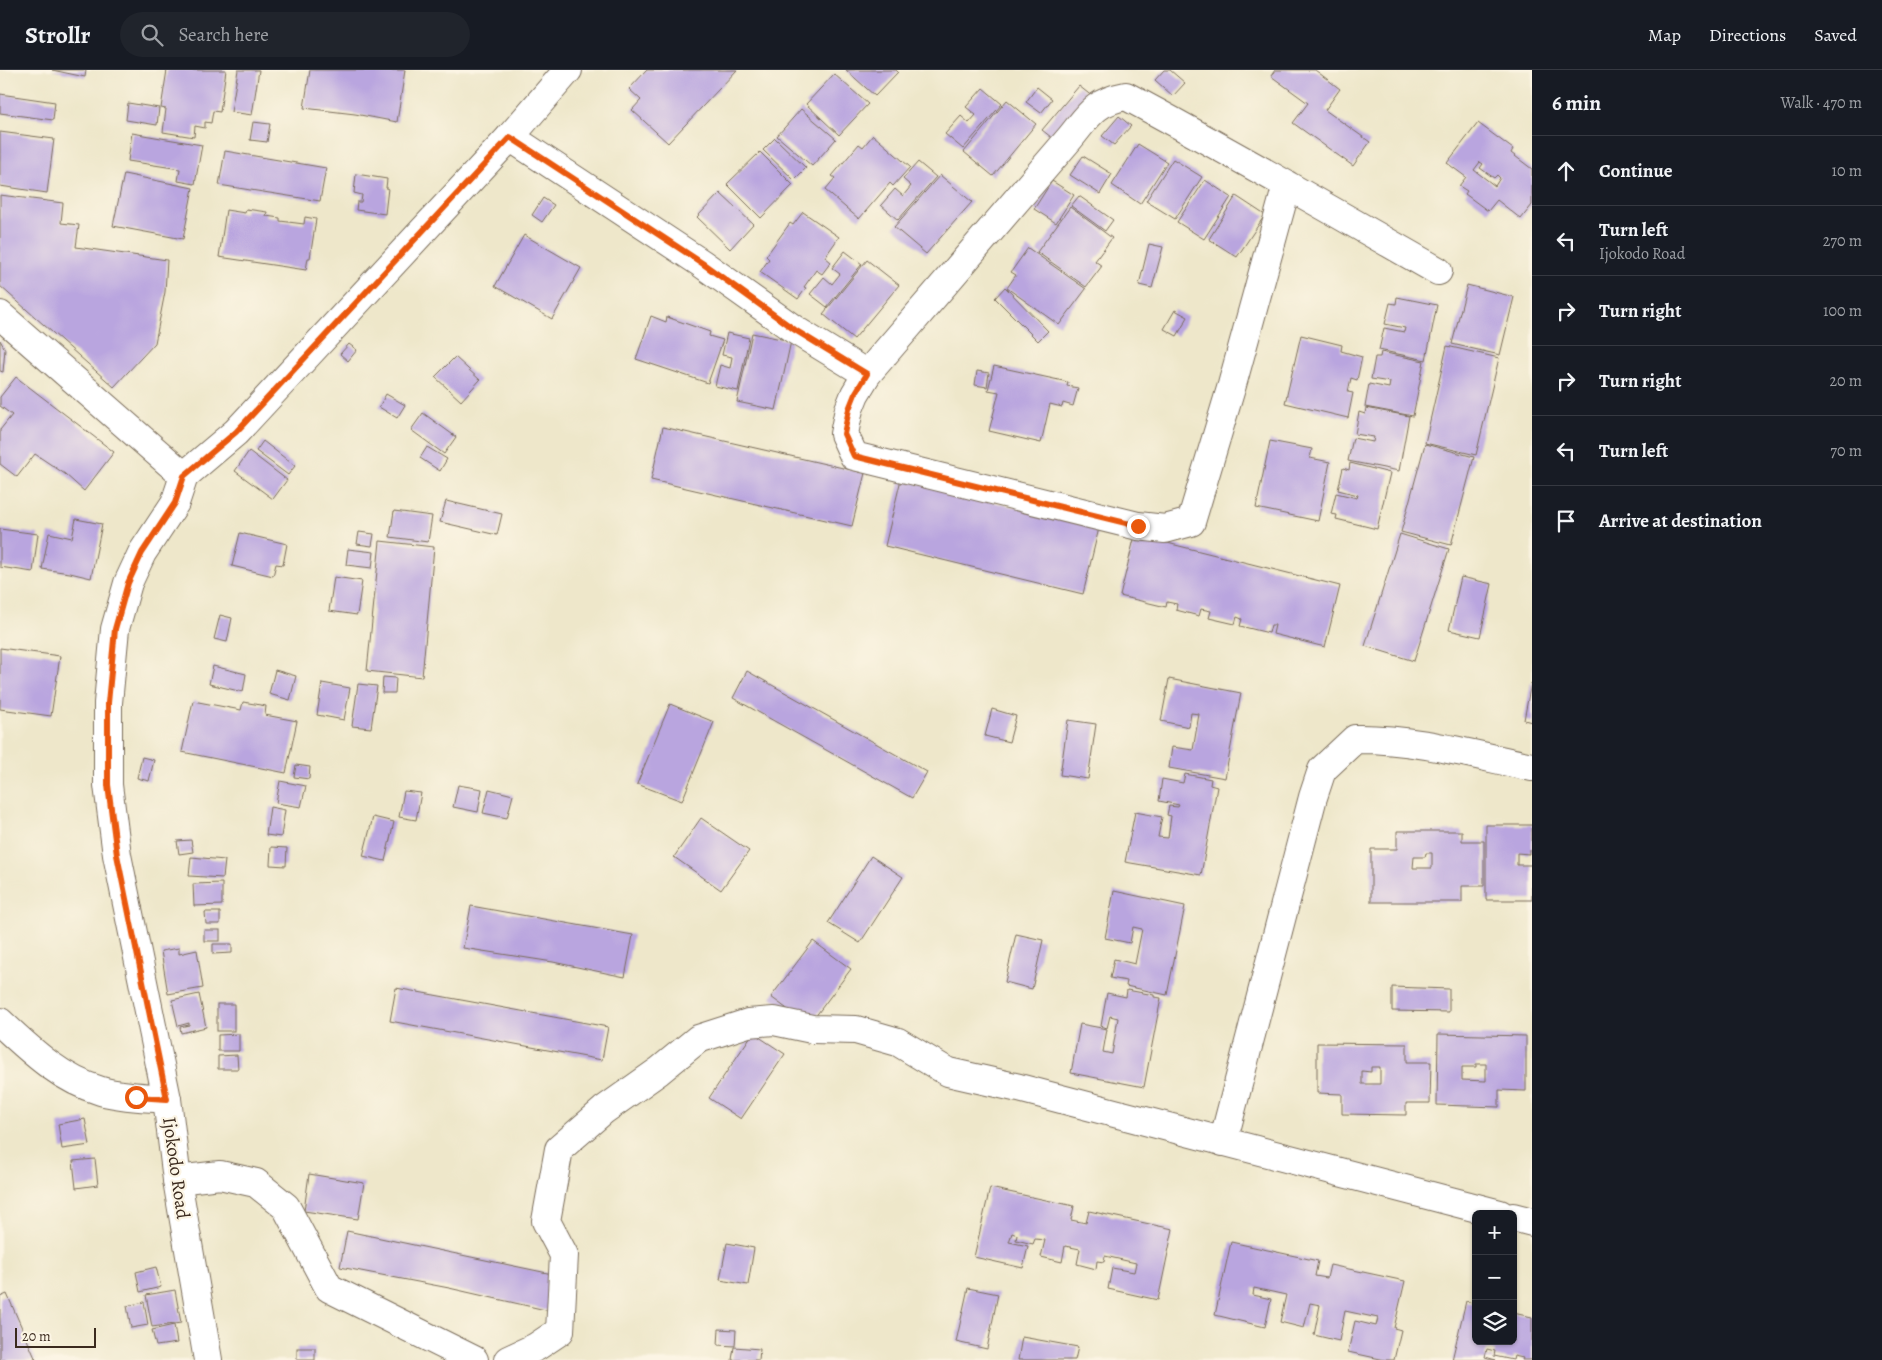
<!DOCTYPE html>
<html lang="en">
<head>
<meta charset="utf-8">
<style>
	:root { --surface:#171b24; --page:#20242c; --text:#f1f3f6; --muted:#9ea1a6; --line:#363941 }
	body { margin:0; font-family:Alegreya,serif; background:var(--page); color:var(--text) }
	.controls { position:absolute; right:15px; bottom:15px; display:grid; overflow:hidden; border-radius:8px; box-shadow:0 1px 4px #0004 }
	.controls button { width:45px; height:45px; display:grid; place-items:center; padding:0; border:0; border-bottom:1px solid var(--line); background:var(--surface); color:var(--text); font:25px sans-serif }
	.scale { position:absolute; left:15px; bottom:12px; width:81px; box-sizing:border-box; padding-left:5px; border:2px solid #3b2a1e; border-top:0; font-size:14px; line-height:18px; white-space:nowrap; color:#3b2a1e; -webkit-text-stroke:4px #fcf5e5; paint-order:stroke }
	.stop { position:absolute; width:15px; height:15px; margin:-11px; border:4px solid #ea580c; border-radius:50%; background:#fff }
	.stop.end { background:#ea580c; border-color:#fff; box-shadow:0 1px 5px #0008 }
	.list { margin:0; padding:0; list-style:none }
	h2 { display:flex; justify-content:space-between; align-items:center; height:65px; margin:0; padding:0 20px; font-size:21px }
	h2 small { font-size:16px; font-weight:400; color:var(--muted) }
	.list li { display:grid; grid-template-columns:32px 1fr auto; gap:15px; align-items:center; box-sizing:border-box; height:70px; padding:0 20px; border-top:1px solid var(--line) }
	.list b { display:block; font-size:19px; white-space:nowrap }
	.list p { margin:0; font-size:16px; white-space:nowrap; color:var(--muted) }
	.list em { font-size:16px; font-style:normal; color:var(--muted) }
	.icon { flex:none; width:28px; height:28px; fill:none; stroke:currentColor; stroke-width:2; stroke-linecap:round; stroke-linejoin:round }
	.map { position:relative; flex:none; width:1532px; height:1290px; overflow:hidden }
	header { display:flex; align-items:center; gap:30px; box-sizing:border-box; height:70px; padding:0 25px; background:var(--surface); border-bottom:1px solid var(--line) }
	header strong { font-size:24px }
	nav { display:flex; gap:28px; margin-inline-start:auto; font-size:18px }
	.search { width:350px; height:45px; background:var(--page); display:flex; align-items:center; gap:12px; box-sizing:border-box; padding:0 18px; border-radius:28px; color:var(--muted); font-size:19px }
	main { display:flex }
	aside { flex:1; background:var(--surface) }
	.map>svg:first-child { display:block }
	.building { fill:#b9a5df; fill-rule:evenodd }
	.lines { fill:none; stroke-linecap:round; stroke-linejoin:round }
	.minor-casing { stroke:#7a6c5a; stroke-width:30 }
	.major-casing { stroke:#7a6c5a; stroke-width:30 }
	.minor { stroke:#fff; stroke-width:28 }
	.major { stroke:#fff; stroke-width:28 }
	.route { stroke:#ea580c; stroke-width:6 }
	.labels { text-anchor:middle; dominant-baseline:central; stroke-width:4.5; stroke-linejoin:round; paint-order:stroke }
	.street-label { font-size:19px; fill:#3b2a1e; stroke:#fcf5e5 }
</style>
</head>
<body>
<header>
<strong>Strollr</strong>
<div class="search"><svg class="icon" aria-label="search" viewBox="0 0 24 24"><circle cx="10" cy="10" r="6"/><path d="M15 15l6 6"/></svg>Search here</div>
<nav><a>Map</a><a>Directions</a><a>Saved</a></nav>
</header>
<main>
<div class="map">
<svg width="1532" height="1290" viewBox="0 0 1532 1290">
	<rect width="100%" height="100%" fill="#fcf5e5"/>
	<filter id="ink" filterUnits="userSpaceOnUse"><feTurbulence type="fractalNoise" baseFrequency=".02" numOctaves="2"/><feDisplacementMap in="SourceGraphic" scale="10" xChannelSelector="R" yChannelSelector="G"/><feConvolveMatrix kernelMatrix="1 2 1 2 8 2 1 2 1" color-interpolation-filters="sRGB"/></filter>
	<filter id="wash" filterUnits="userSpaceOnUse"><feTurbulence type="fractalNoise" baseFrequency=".0096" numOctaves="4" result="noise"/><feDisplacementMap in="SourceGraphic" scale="20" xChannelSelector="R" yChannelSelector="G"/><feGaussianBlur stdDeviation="1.12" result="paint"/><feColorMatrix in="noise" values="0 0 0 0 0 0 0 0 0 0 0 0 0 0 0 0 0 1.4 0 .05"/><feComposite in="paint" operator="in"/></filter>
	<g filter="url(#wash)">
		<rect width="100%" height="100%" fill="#eee7ca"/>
		<g id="blocks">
			<g class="building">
				<polygon points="52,0 86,0 85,7"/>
				<polygon points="167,0 226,0 220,42 213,41 211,53 205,52 205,58 195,56 194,67 163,62 166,39 161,38"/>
				<polygon points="238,0 259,0 252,45 231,42"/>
				<polygon points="310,0 405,0 397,52 355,44 304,38"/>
				<polygon points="647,0 737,0 668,73 632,40 641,30 629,19"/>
				<polygon points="846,0 896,0 898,2 875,26"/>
				<polygon points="1164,0 1170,0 1185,13 1173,26 1155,10"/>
				<polygon points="1275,0 1315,0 1340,19 1325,40 1370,72 1353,96 1293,53 1308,33 1271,6"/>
				<polygon points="834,4 868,34 839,65 806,34"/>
				<polygon points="1079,16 1093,27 1056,71 1042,60"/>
				<polygon points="1037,17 1052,29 1041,43 1026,32"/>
				<polygon points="983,18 1002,34 963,79 945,64 961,46 969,53 976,45 966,37"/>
				<polygon points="0,24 55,32 53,50 0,43"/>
				<polygon points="1007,30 1036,54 993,106 964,82"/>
				<polygon points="128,33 159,38 157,55 126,50"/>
				<polygon points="801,39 836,69 812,96 777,66"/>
				<polygon points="1119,46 1131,56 1114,75 1102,66"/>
				<polygon points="253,52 270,54 267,72 250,70"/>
				<path d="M1478,53L1513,79L1511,83L1532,99V135L1521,149L1497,130L1488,141L1465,124L1467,121L1459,116L1466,107L1447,93ZM1480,92L1483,94L1480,98L1494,108L1497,105L1500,108L1495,116L1474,100Z"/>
				<polygon points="0,62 54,69 47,123 0,116"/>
				<polygon points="132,63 202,75 195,114 178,111 180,99 128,91"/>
				<polygon points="873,65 910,97 893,116 890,113 859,149 825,120 835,108 832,106 859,74 863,77"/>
				<polygon points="775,68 806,98 794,110 763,80"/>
				<polygon points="1138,74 1167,92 1140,134 1112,115"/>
				<polygon points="225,81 326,98 320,131 219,115"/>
				<polygon points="760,82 793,115 761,148 727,114"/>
				<polygon points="1083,86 1112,104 1100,124 1070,105"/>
				<polygon points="1173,89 1202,107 1175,149 1146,131"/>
				<polygon points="918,92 936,107 898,150 881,135 895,119 903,126 911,116 903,109"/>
				<polygon points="124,104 193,118 183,169 113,156"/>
				<polygon points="356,104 387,109 386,118 388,118 385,144 356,140 357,132 361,132 362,125 354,123"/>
				<polygon points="940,105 972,132 926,184 894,157"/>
				<polygon points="1205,110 1231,127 1204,169 1177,152"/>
				<polygon points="1052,111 1074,125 1056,153 1034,139"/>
				<polygon points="720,123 753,154 730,179 697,147"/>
				<polygon points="0,125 63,133 61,153 79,155 76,177 167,190 165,222 155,273 114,317 0,216"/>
				<polygon points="1079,126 1113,150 1105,161 1071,136"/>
				<polygon points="1236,126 1265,145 1237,187 1209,169"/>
				<polygon points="543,128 554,135 542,152 532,145"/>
				<polygon points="1070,137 1112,168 1095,191 1102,196 1086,217 1037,182"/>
				<polygon points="246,139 267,142 266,146 280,148 280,151 304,154 305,147 316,149 310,188 308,188 306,200 219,187 226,140 245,143"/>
				<polygon points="803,142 839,167 825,187 831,192 822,204 816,200 804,217 806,218 798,229 760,202 769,189 766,186 790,153 793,155"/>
				<polygon points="524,165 581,198 552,249 495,216"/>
				<polygon points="1149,174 1163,177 1152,218 1139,215"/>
				<polygon points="1028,178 1086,219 1059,255 1007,218 1016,205 1011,202"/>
				<polygon points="845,181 862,194 827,237 810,224 824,207 832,214 840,204 832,198"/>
				<polygon points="867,190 899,215 854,269 823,244"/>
				<polygon points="1467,215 1514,227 1500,285 1452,274"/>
				<polygon points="1005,217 1048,261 1038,271 995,228"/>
				<polygon points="1397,227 1437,235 1426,290 1379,280 1384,258 1404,262 1405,258 1385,254 1390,233 1396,234"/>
				<polygon points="1175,240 1188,247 1177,266 1164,259"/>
				<polygon points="651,246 666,252 667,247 710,262 709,266 723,270 708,313 636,289"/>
				<polygon points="727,263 749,268 738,321 715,316 720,295 730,298 732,287 722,285"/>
				<polygon points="752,263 791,271 776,340 737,332"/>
				<polygon points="1301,265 1342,275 1341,281 1362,287 1357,310 1351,308 1348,322 1353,323 1348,348 1285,333"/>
				<polygon points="0,270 5,279 3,302 0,301"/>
				<polygon points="349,274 357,280 348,291 340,284"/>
				<polygon points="1447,276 1499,288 1476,385 1425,373"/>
				<polygon points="1381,282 1424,291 1413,346 1365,337 1369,314 1389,318 1390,312 1371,309 1375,287 1380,287"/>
				<polygon points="455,287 480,310 461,331 435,307"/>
				<polygon points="994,296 1068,312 1067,316 1078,318 1073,336 1063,333 1062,337 1050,334 1041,373 989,361 999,322 988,320"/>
				<polygon points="977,301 989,303 987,317 975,315"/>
				<polygon points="16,307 114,382 84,421 65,404 35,384 17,407 0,394 0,360 12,345 0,336 0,327"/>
				<polygon points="386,324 405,335 397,348 379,337"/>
				<polygon points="1366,338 1409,346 1399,401 1348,391 1353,368 1373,372 1374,367 1355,364 1359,342 1365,344"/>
				<polygon points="423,343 456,367 444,384 411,360"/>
				<polygon points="663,357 865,403 852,456 651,410"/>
				<polygon points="263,371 295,396 288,405 256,381"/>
				<polygon points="1270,371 1312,379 1310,388 1330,392 1318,451 1256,438"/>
				<polygon points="1425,374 1474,387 1451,475 1401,462"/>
				<polygon points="427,377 447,389 440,401 420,388"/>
				<polygon points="249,381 287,410 273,429 235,401"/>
				<polygon points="1350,393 1390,403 1377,459 1336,449 1337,445 1331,444 1336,423 1357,428 1358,425 1338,420 1343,398 1349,400"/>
				<polygon points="901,409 1099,458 1083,524 885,476"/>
				<polygon points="446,431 502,444 497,465 440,452"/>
				<polygon points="394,441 432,446 428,472 390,467"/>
				<polygon points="76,449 102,454 91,508 70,503 42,499 49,463 72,468"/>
				<polygon points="0,459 38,464 33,502 0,497"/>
				<polygon points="359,462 374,464 372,476 357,474"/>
				<polygon points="240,463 287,474 283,495 276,494 273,506 232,496"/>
				<polygon points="1400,464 1449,479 1414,591 1365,576"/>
				<polygon points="1135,465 1340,516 1325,577 1273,564 1275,555 1271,555 1269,563 1240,556 1242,549 1237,547 1235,554 1209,548 1211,541 1201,539 1199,546 1176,540 1177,534 1167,532 1166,537 1120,526"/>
				<polygon points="380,471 434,477 422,607 367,601"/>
				<polygon points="348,479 374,482 372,498 346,495"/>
				<polygon points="334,507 362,511 357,545 329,541"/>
				<polygon points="1461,507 1492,514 1480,567 1449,560"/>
				<polygon points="220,545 232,548 227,572 214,569"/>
				<polygon points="0,578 60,586 51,646 0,639"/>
				<polygon points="213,596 246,604 243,622 209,614"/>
				<polygon points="275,600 296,606 290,630 269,624"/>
				<polygon points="747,601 927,702 912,728 733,628"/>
				<polygon points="383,607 396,608 395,623 382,623"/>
				<polygon points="1169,609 1241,623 1225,708 1169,698 1172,677 1193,680 1199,644 1191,643 1189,657 1161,651"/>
				<polygon points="322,613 350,618 344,650 317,645"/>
				<polygon points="1531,613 1532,613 1532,652 1524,650"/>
				<polygon points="358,614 377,616 371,658 352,656"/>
				<polygon points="193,631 241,640 243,632 266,636 265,645 297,651 286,703 182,682"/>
				<polygon points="670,634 714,652 682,731 637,714"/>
				<polygon points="992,639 1016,646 1009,672 985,666"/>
				<polygon points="1068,650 1096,654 1088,709 1060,705"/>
				<polygon points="142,687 154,690 149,711 137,708"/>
				<polygon points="296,695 310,697 309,709 294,707"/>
				<polygon points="1185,704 1211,709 1210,715 1217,717 1201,805 1125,792 1135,742 1162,747 1158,767 1168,768 1171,746 1167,745 1169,736 1178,737 1179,735 1159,731 1162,709 1183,713"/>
				<polygon points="280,711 306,716 301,737 276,733"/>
				<polygon points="458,715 482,719 478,742 453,737"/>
				<polygon points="489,719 513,725 507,748 483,743"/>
				<polygon points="404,721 421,723 416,750 399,747"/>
				<polygon points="270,737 285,740 281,767 266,765"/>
				<polygon points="373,747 394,752 385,791 363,786"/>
				<polygon points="701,748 749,781 721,820 674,787"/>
				<polygon points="1486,755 1532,755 1532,781 1529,781 1529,784 1517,783 1517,795 1532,795 1532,830 1486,830"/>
				<path d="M1397,761H1462V771H1484V816H1462V832H1371V779H1397ZM1426,783H1432V798H1413L1414,787H1425Z"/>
				<polygon points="191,770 193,782 179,784 177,771"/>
				<polygon points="271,777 287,778 286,796 270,795"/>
				<polygon points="871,786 903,807 860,873 828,853"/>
				<polygon points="191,787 225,790 223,808 189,806"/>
				<polygon points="222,813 222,835 194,836 193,814"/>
				<polygon points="1114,821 1185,836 1167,925 1126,916 1127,911 1110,908 1114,889 1135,894 1142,859 1133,857 1130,873 1105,868"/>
				<polygon points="471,836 633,865 625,907 553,892 463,878"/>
				<polygon points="205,842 220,842 220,854 206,854"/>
				<rect x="204" y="860" width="16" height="11"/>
				<polygon points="1016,864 1043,870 1032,919 1005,912"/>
				<polygon points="813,871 851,899 809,955 771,927"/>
				<polygon points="213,874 232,874 232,883 213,884"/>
				<polygon points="179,878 179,884 197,880 203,918 168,924 161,881"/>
				<polygon points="1392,917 1449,919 1449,942 1392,941"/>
				<polygon points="396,918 608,957 602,990 390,951"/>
				<polygon points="1127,920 1154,925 1154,927 1161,928 1144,1017 1071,1003 1080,954 1107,959 1103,982 1112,984 1118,948 1110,946 1107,958 1101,956 1107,923 1126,927"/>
				<polygon points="199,924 206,957 181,963 180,957 189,955 189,953 178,956 172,930"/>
				<rect x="217" y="934" width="17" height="27"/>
				<polygon points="753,963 785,984 741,1049 709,1028"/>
				<polygon points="239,964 239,981 218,981 218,965"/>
				<path d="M1438,964L1526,966V1021L1499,1020V1037L1437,1035ZM1476,994H1486V1011L1462,1010V997H1476Z"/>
				<path d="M1317,973L1407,974V992H1431L1430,1033H1406V1045L1342,1044V1024L1317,1023ZM1371,997H1380V1014H1362V1001L1371,1002Z"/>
				<polygon points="237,985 238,999 218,999 218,986"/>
				<polygon points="85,1049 90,1075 62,1079 58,1054"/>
				<polygon points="95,1089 98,1115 76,1118 73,1091"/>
				<polygon points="309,1104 364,1113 358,1149 304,1141"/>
				<polygon points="990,1118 1074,1136 1071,1150 1086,1153 1089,1141 1173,1159 1158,1230 1108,1219 1112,1198 1134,1202 1136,1193 1105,1186 1104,1192 1097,1191 1096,1199 1077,1194 1080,1179 1065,1176 1062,1192 1041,1187 1045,1170 1035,1169 1033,1174 1016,1170 1017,1165 1012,1163 1009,1172 1028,1176 1023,1198 974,1187"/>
				<polygon points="347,1161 557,1205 550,1241 449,1218 340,1197"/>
				<polygon points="1231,1172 1318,1191 1315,1206 1327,1208 1330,1195 1405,1211 1394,1258 1401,1260 1394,1290 1385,1290 1348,1282 1355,1251 1376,1256 1378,1248 1345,1241 1339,1271 1314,1265 1320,1235 1310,1233 1304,1258 1280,1252 1286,1225 1254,1218 1253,1225 1271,1229 1265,1257 1215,1245"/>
				<polygon points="727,1173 754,1178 748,1215 720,1210"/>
				<polygon points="156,1197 161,1217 140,1222 136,1202"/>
				<polygon points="968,1218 998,1224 987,1279 956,1272"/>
				<polygon points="175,1220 181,1253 152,1257 146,1225"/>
				<polygon points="7,1224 36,1290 0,1290 0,1227"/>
				<polygon points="1466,1231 1476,1234 1476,1271 1513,1271 1513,1243 1532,1247 1532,1290 1522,1290 1523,1288 1514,1286 1513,1290 1494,1286 1495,1281 1487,1279 1485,1287 1496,1290 1452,1290"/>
				<polygon points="144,1232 148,1255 131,1258 127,1236"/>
				<polygon points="174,1255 177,1273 156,1276 152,1260"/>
				<polygon points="719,1259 736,1260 735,1276 718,1275"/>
				<polygon points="1022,1267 1078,1277 1075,1290 1018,1290"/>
				<polygon points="734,1277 760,1279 759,1290 732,1290"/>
				<rect x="297" y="1278" width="18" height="12"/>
			</g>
		</g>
	</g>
	<g filter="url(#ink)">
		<use href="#blocks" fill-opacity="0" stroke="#7a6c5a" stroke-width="1"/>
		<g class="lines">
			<defs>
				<g id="minor">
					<polyline points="510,67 701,193 795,260 867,304"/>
					<path d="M1287,115L1232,315L1191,452L1165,459L1138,456L854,386L844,364L849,339L855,324L867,304L1070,68C1089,45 1094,32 1126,26C1231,82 1334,142 1438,201"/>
					<polyline points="0,245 184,406"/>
					<path d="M0,952C30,980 60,1009 101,1021C122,1027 145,1027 167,1029"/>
					<path d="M1223,1072L1313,727L1322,700L1355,669C1414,668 1474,685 1532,697"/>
					<polyline points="177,1110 220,1105 256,1113 286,1137 329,1218 474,1290"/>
					<polyline points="1513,1147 1532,1152"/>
					<polyline points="508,1290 536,1277 560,1261 564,1185 546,1151 559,1079 604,1040 659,1001 698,969 748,953 774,951 812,959 856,960 898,972 948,1002 1019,1018 1500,1144"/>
				</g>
				<polyline id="major" points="208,1290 177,1110 167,1029 117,785 108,715 108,633 115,559 128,513 142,483 175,433 184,406 236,362 510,67 568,0"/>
			</defs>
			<use href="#minor" class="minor-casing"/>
			<use href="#major" class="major-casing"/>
			<use href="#minor" class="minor"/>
			<use href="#major" class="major"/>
		</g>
	</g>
	<g class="lines" filter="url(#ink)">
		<polyline class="route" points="136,1027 167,1029 117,785 108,715 108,633 115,559 128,513 142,483 175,433 184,406 236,362 510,67 702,193 795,260 867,304 855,324 849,339 844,364 854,386 1138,456"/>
	</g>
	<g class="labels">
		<g class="street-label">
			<text transform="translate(176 1098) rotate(82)">Ijokodo Road</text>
		</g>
	</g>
</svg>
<div class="controls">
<button>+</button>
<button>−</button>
<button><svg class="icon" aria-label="layers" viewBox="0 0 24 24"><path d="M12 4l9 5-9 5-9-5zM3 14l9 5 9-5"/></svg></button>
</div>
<div class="scale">20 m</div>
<div class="stop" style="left:136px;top:1027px"></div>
<div class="stop end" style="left:1138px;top:456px"></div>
</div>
<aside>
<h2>6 min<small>Walk · 470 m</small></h2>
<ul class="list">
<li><svg class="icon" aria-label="ahead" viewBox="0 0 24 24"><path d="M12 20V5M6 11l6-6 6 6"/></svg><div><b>Continue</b></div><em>10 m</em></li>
<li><svg class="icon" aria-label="left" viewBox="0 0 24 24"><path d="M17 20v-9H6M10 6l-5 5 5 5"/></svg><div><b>Turn left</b><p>Ijokodo Road</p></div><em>270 m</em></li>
<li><svg class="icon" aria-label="right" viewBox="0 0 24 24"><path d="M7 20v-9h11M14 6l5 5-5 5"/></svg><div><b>Turn right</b></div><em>100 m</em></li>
<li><svg class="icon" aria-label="right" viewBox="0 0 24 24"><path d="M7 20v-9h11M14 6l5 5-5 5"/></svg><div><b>Turn right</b></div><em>20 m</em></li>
<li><svg class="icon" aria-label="left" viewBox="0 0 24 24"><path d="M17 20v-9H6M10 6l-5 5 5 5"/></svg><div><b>Turn left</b></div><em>70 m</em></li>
<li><svg class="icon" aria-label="arrive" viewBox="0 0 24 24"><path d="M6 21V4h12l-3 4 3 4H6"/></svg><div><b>Arrive at destination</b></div></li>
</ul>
</aside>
</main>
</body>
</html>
